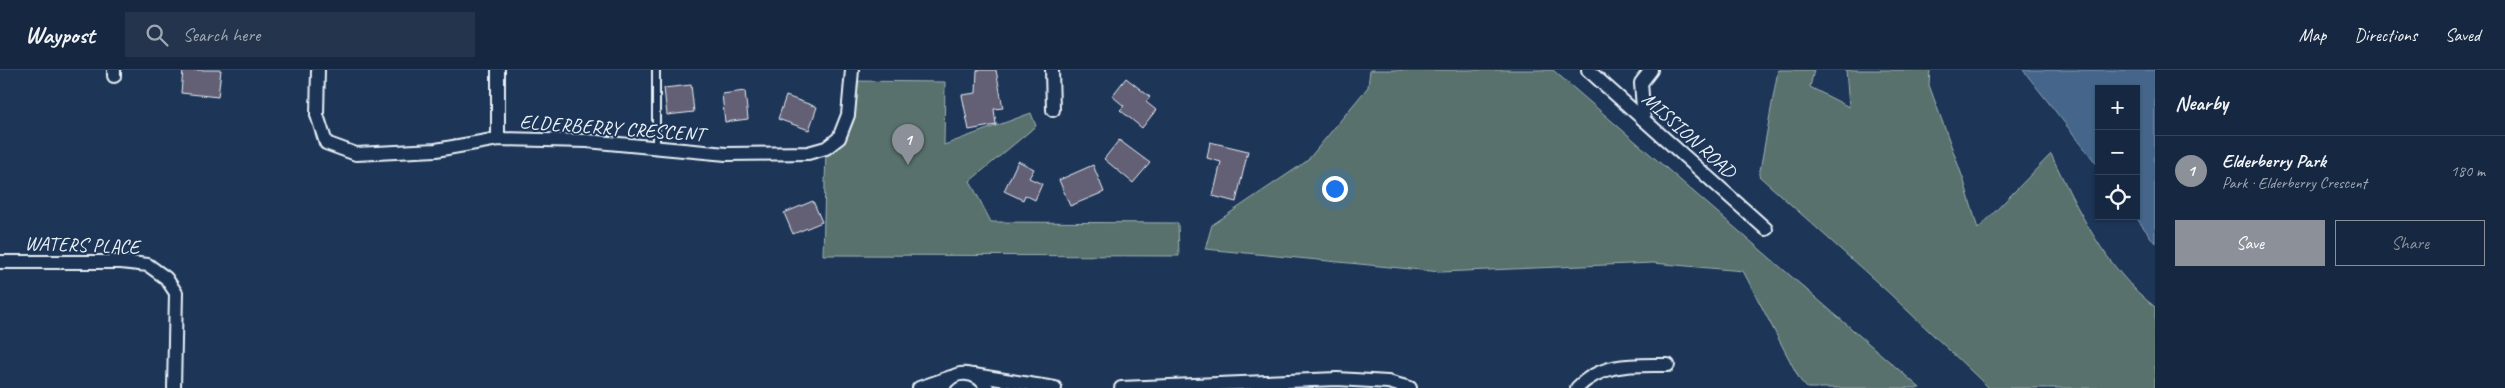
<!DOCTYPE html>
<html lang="en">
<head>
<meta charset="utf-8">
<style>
	:root { --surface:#162841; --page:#23344c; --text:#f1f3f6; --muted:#9ea6b1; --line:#35445a; --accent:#8c9099 }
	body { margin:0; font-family:Caveat,sans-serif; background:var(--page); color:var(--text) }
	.controls { position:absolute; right:15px; top:15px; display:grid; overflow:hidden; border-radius:0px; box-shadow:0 1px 4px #0004 }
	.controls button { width:45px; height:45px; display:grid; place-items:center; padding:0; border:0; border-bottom:1px solid var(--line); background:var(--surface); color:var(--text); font:25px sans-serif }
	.you { position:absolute; left:1334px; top:118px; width:18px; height:18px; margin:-12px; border:4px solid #fff; border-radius:50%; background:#1a73e8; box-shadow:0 0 0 8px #1a73e833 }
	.badge { display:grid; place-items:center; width:32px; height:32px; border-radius:50%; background:var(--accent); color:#fff; font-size:16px; font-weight:700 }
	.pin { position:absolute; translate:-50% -41px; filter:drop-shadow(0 1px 2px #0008) }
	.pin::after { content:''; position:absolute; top:26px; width:18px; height:15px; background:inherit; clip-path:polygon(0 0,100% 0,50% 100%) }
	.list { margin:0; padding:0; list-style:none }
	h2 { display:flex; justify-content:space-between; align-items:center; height:65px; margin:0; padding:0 20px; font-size:21px }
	h2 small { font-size:16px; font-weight:400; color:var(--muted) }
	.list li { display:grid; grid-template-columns:32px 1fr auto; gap:15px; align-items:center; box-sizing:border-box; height:70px; padding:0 20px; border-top:1px solid var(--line) }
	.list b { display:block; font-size:19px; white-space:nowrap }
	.list p { margin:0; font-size:16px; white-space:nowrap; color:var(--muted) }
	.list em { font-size:16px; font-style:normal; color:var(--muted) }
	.actions { display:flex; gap:10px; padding:15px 20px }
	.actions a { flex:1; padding:11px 0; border:1px solid var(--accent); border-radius:0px; text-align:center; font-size:18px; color:var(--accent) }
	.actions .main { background:var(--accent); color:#fff }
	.icon { flex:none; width:28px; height:28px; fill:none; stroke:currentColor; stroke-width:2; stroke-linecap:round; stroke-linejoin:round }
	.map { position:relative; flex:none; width:2155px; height:318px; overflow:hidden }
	header { display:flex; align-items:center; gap:30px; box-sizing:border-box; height:70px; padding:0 25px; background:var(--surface); border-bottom:1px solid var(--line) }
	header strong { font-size:24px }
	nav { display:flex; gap:28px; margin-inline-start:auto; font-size:18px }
	.search { width:350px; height:45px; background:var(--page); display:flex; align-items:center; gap:12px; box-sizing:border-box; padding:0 18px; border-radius:0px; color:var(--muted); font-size:19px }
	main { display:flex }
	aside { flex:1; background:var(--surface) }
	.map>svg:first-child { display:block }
	.green { fill:#59716d; stroke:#a0b1b2 }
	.water { fill:#44668a; stroke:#869eb6 }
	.building { fill:#645f74; stroke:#e8f1f8 }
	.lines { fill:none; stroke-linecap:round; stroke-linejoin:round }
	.service-casing { stroke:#e8f1f8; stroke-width:10 }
	.minor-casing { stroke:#e8f1f8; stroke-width:16 }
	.service { stroke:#1d3557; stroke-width:6 }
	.minor { stroke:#1d3557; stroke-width:12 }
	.labels { text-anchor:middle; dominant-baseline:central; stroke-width:4; stroke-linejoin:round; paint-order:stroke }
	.street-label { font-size:20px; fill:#e8f1f8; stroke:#1d3557 }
</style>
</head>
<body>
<header>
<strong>Waypost</strong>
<div class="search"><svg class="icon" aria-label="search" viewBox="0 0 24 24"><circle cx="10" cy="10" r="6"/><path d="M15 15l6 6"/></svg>Search here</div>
<nav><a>Map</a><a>Directions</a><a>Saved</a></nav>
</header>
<main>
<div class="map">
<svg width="2155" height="318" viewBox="0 0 2155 318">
	<rect width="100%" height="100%" fill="#1d3557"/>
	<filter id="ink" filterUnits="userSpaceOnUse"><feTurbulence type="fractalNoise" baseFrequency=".02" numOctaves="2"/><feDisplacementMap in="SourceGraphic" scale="10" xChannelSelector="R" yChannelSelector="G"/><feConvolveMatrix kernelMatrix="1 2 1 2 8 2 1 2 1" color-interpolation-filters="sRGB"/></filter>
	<g filter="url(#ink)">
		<g class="green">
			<polygon points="1370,0 1553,0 1920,318 1807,318 1800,310 1743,201 1653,193 1441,202 1205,179 1212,155 1307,91 1368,17"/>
			<path d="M1778,0H1814L1810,17L1849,37L1846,0H1930L1929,15L1964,111L1978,159L2051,84C2077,139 2106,199 2155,237V318H1989L1889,223L1759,106Z"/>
			<polygon points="852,11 945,12 944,75 1031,43 1036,56 970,111 991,152 1178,153 1179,186 823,185 826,78 839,68"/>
		</g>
		<polygon class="water" points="2023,0 2155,0 2155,173 2135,146 2136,19 2099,19 2099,97"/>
		<g class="building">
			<polygon points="183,0 221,0 218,27 181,23"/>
			<polygon points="977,0 996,0 1003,38 994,39 996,55 969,60 962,25 976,23"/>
			<polygon points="1126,8 1150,27 1146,32 1156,40 1142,58 1120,40 1124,36 1112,26"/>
			<polygon points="691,15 694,42 667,45 664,18"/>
			<polygon points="745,21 748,49 725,52 722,24"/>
			<polygon points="786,26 817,37 809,60 778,49"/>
			<polygon points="1119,70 1150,93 1133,113 1104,89"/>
			<polygon points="1210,72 1248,81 1236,132 1213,126 1221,92 1207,88"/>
			<polygon points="1018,91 1034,99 1029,108 1042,114 1035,130 1025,125 1023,130 1004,121"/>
			<polygon points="1093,95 1104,122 1070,136 1059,110"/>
			<polygon points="813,131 822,152 793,164 784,143"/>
		</g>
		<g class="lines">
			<defs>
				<polyline id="service" points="656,78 656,0"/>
				<g id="minor">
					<polyline points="114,0 114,6"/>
					<polyline points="318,0 317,45 326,73 356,84 436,80 498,69 587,71 726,84 808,83 826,78 839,68 848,45 852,0"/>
					<polyline points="498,0 498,69"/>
					<polyline points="1052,0 1053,40"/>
					<polyline points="1588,0 1766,159"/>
					<polyline points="1644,50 1641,13 1651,0"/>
					<polyline points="0,192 121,192 148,195 166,208 176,223 174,318"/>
					<polyline points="974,305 1055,318"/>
					<polyline points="919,318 951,307"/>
					<path d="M943,318C952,298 977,300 987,318"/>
					<polyline points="1121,318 1337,309 1388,312 1410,318"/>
					<path d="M1577,318C1602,292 1634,295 1668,295"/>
				</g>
			</defs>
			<use href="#service" class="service-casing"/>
			<use href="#minor" class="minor-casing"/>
			<use href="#service" class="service"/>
			<use href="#minor" class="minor"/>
		</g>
	</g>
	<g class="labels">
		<g class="street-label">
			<text transform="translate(612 58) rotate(4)">ELDERBERRY CRESCENT</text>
			<text transform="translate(1689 65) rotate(42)">MISSION ROAD</text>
			<text transform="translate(82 175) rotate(2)">WATERS PLACE</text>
		</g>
	</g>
</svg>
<div class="controls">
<button>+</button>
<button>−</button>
<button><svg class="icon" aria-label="locate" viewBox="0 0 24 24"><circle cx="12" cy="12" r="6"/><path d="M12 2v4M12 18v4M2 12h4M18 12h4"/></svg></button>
</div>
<div class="you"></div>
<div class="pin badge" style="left:908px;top:95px">1</div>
</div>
<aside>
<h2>Nearby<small></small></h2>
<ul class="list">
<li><span class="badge">1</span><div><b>Elderberry Park</b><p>Park · Elderberry Crescent</p></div><em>180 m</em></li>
</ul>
<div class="actions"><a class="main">Save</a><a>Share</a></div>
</aside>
</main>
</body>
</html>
